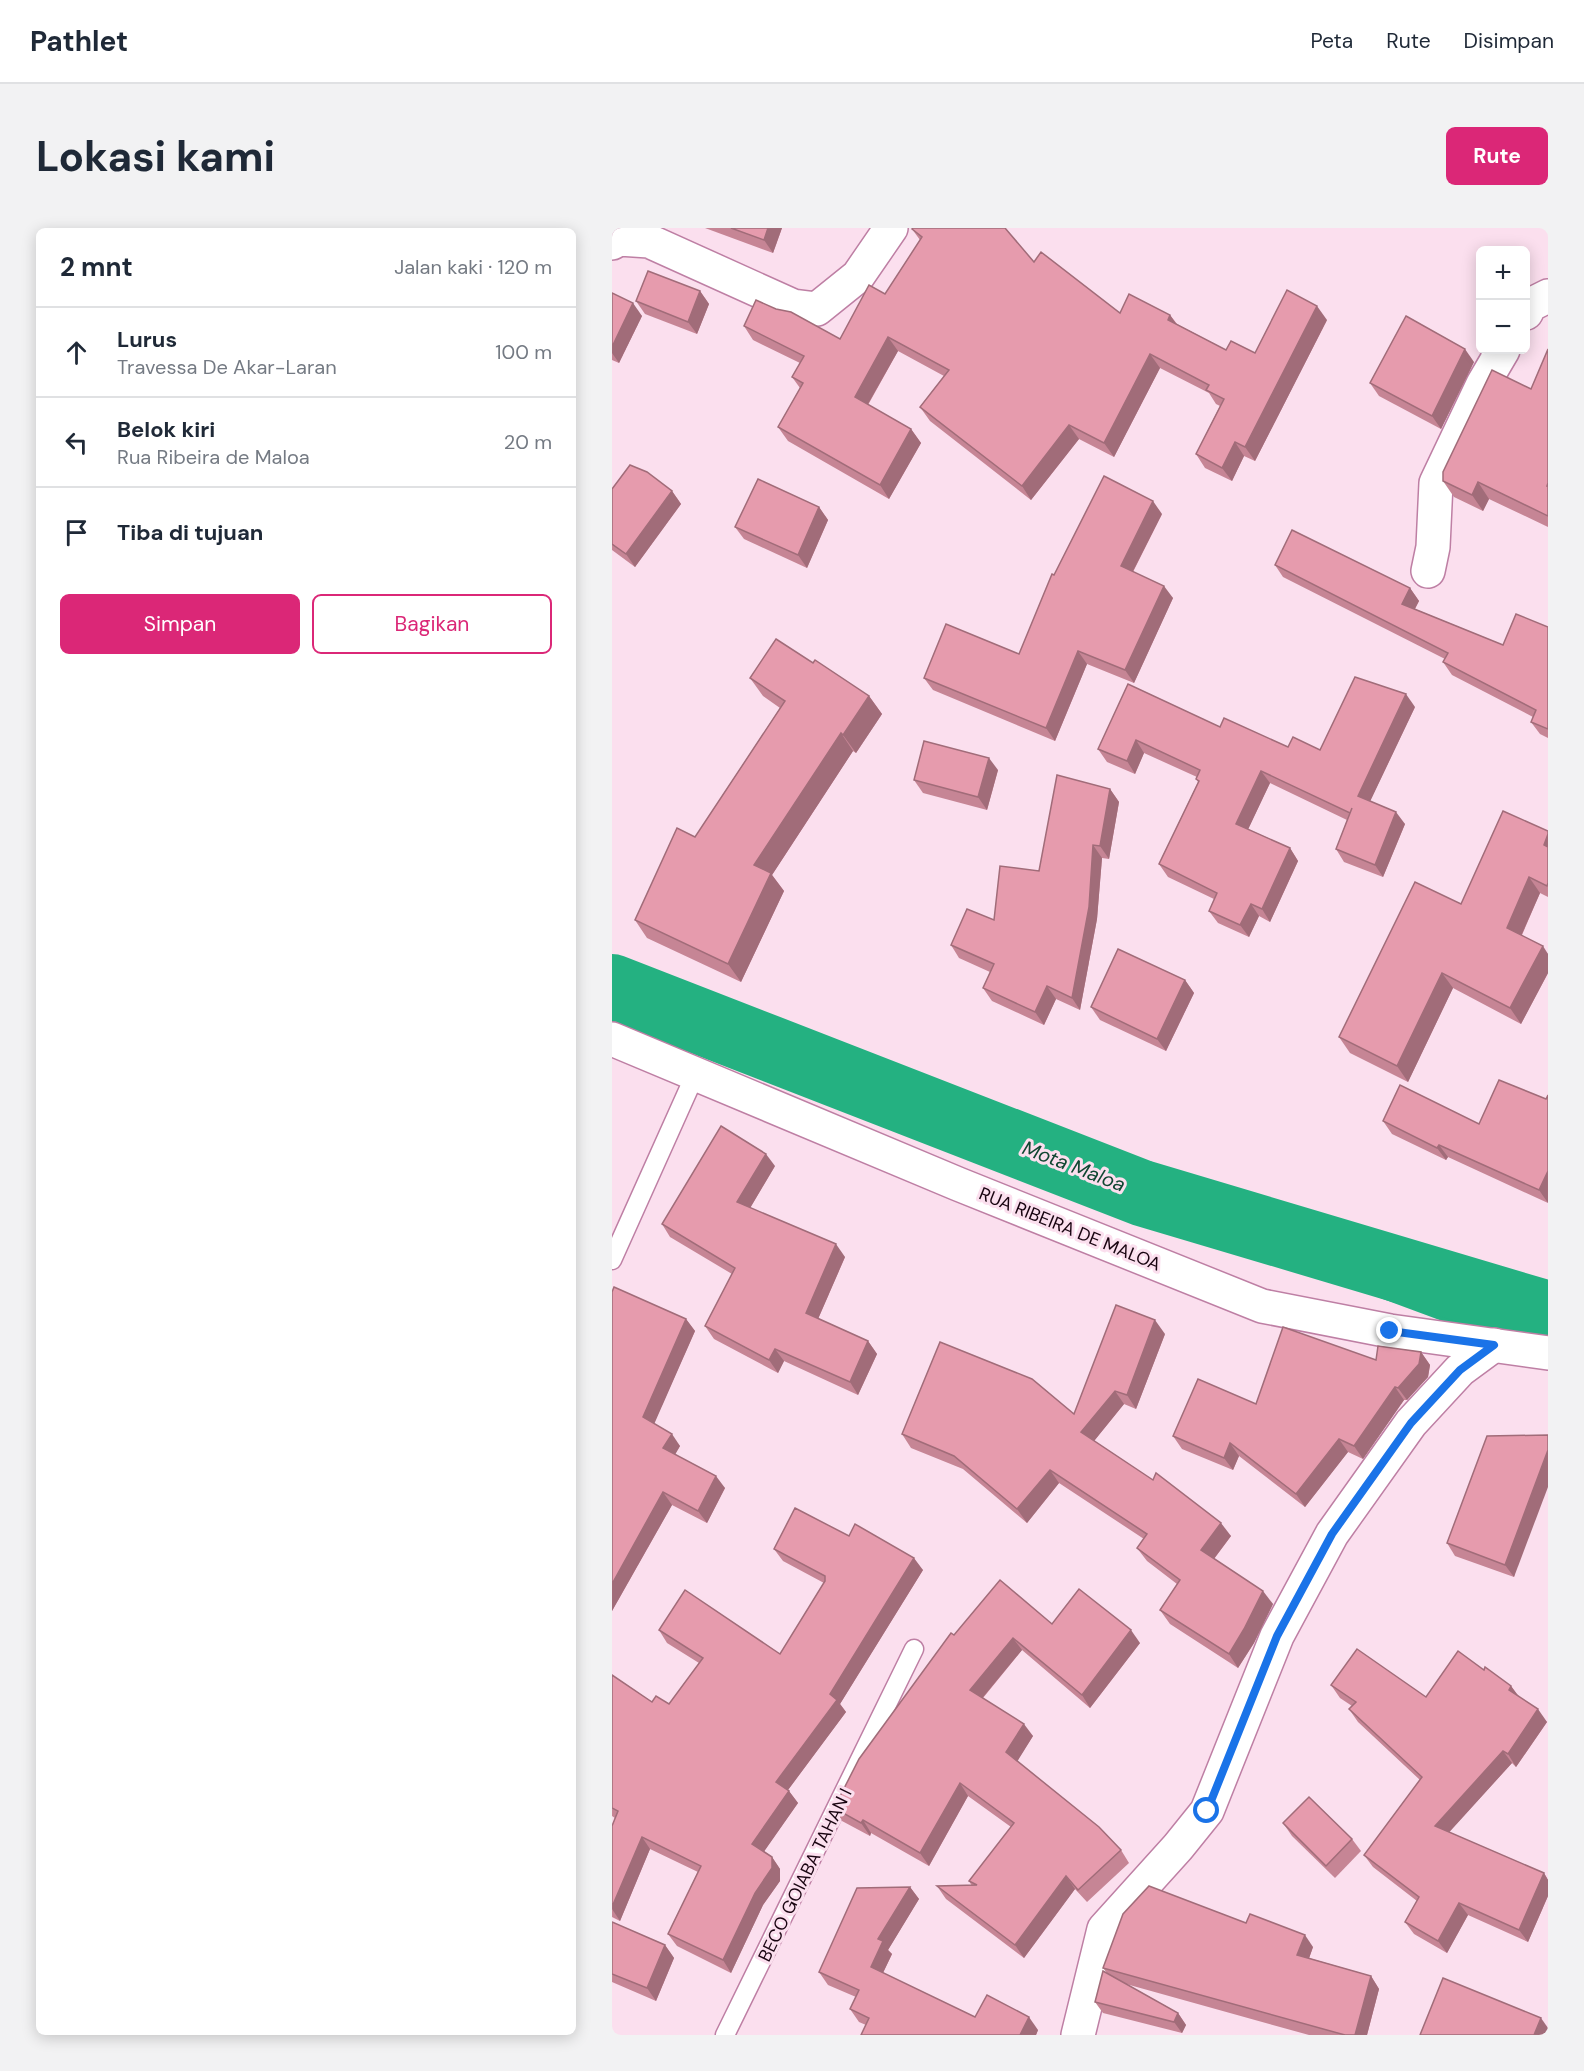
<!DOCTYPE html>
<html lang="id">
<head>
<meta charset="utf-8">
<style>
	:root { --surface:#fff; --page:#f2f2f3; --text:#1f2937; --muted:#747a83; --line:#e0e1e3; --accent:#db2777 }
	body { margin:0; font-family:"DM Sans",sans-serif; background:var(--page); color:var(--text) }
	.controls { position:absolute; right:18px; top:18px; display:grid; overflow:hidden; border-radius:9px; box-shadow:0 3px 15px #0003 }
	.controls button { width:54px; height:54px; display:grid; place-items:center; padding:0; border:0; border-bottom:2px solid var(--line); background:var(--surface); color:var(--text); font:30px sans-serif }
	.stop { position:absolute; width:18px; height:18px; margin:-14px; border:4px solid #1a73e8; border-radius:50%; background:#fff }
	.stop.end { background:#1a73e8; border-color:#fff; box-shadow:0 2px 6px #0008 }
	.list { margin:0; padding:0; list-style:none }
	h2 { display:flex; justify-content:space-between; align-items:center; height:78px; margin:0; padding:0 24px; font-size:26px }
	h2 small { font-size:20px; font-weight:400; color:var(--muted) }
	.list li { display:grid; grid-template-columns:39px 1fr auto; gap:18px; align-items:center; box-sizing:border-box; height:90px; padding:0 24px; border-top:2px solid var(--line) }
	.list b { display:block; font-size:22px; white-space:nowrap }
	.list p { margin:0; font-size:20px; white-space:nowrap; color:var(--muted) }
	.list em { font-size:20px; font-style:normal; color:var(--muted) }
	.actions { display:flex; gap:12px; padding:18px 24px }
	.actions a { flex:1; padding:14px 0; border:2px solid var(--accent); border-radius:9px; text-align:center; font-size:21px; color:var(--accent) }
	.actions .main { background:var(--accent); color:#fff }
	.icon { flex:none; width:33px; height:33px; fill:none; stroke:currentColor; stroke-width:2; stroke-linecap:round; stroke-linejoin:round }
	.map { position:relative; flex:none; width:936px; height:1807px; overflow:hidden; border-radius:9px }
	header { display:flex; align-items:center; gap:36px; box-sizing:border-box; height:84px; padding:0 30px; background:var(--surface); border-bottom:2px solid var(--line) }
	header strong { font-size:28px }
	nav { display:flex; gap:33px; margin-inline-start:auto; font-size:21px }
	.intro { display:flex; align-items:center; justify-content:space-between; box-sizing:border-box; height:144px; padding:0 36px }
	h1 { margin:0; font-size:42px }
	.button { padding:15px 27px; border-radius:9px; background:var(--accent); color:#fff; font-size:21px; font-weight:700 }
	main { display:flex; gap:36px; padding:0 36px }
	aside { flex:1; background:var(--surface); border-radius:9px; box-shadow:0 3px 15px #0003 }
	.map>svg:first-child { display:block }
	.lines { fill:none; stroke-linecap:round; stroke-linejoin:round }
	.stream { stroke:#24b181; stroke-width:10 }
	.river { stroke:#24b181; stroke-width:66 }
	.lane-casing { stroke:#be7fa4; stroke-width:21 }
	.street-casing { stroke:#be7fa4; stroke-width:36 }
	.secondary-casing { stroke:#be7fa4; stroke-width:36 }
	.lane { stroke:#fff; stroke-width:18 }
	.street { stroke:#fff; stroke-width:33 }
	.secondary { stroke:#fff; stroke-width:33 }
	.wall { fill:#c68595 }
	.shaded-wall { fill:#a16c79 }
	.building { fill:#e69bad; stroke:#a16c79; stroke-width:1.5 }
	.route { stroke:#1a73e8; stroke-width:8 }
	.labels { text-anchor:middle; dominant-baseline:central; stroke-width:6; stroke-linejoin:round; paint-order:stroke }
	.street-label { font-size:18px; fill:#180410; stroke:#fbdfee }
	.water-label { font-size:20px; font-style:italic; fill:#104732; stroke:#fbdfee }
</style>
</head>
<body>
<header>
<strong>Pathlet</strong>
<nav><a>Peta</a><a>Rute</a><a>Disimpan</a></nav>
</header>
<div class="intro"><h1>Lokasi kami</h1><a class="button">Rute</a></div>
<main>
<aside>
<h2>2 mnt<small>Jalan kaki · 120 m</small></h2>
<ul class="list">
<li><svg class="icon" aria-label="ahead" viewBox="0 0 24 24"><path d="M12 20V5M6 11l6-6 6 6"/></svg><div><b>Lurus</b><p>Travessa De Akar-Laran</p></div><em>100 m</em></li>
<li><svg class="icon" aria-label="left" viewBox="0 0 24 24"><path d="M17 20v-9H6M10 6l-5 5 5 5"/></svg><div><b>Belok kiri</b><p>Rua Ribeira de Maloa</p></div><em>20 m</em></li>
<li><svg class="icon" aria-label="arrive" viewBox="0 0 24 24"><path d="M6 21V4h12l-3 4 3 4H6"/></svg><div><b>Tiba di tujuan</b></div></li>
</ul>
<div class="actions"><a class="main">Simpan</a><a>Bagikan</a></div>
</aside>
<div class="map">
<svg width="936" height="1807" viewBox="0 0 936 1807">
	<rect width="100%" height="100%" fill="#fbdfee"/>
	<g class="lines">
		<polyline class="stream" points="0,780 869,1102"/>
		<polyline class="river" points="0,759 530,965 936,1086"/>
		<defs>
			<g id="lane">
				<polyline points="0,1032 83,847"/>
				<polyline points="113,1807 302,1421"/>
			</g>
			<g id="street">
				<polyline points="0,15 7,11 37,13 181,78 205,81 246,48 279,0"/>
				<polyline points="914,85 918,77 936,68"/>
				<polyline points="816,343 821,319 824,255 871,156 891,122"/>
				<polyline points="466,1807 492,1701 566,1619 595,1583 665,1408 720,1306 799,1195 848,1142 882,1117"/>
			</g>
			<polyline id="secondary" points="0,811 346,956 650,1078 778,1103 936,1125"/>
		</defs>
		<use href="#lane" class="lane-casing"/>
		<use href="#street" class="street-casing"/>
		<use href="#secondary" class="secondary-casing"/>
		<use href="#lane" class="lane"/>
		<use href="#street" class="street"/>
		<use href="#secondary" class="secondary"/>
	</g>
	<g class="wall">
		<polygon points="93,0 170,0 161,25"/>
		<polygon points="300,1 422,34 508,85 558,87 565,96 614,122 643,125 715,92 643,233 632,228 620,253 593,240 584,226 608,178 604,176 597,165 548,140 502,229 467,211 419,272 318,193 308,179 332,148 286,123 256,177 299,201 309,215 277,271 176,213 166,199 188,160 180,149 188,135 141,112 132,98 228,111 273,66 308,12"/>
		<polygon points="88,63 97,76 85,106 33,86 24,73"/>
		<polygon points="0,65 30,88 7,135 0,132"/>
		<polygon points="936,121 936,299 877,271 871,283 842,269 831,253 919,161"/>
		<polygon points="862,134 829,201 767,168 758,155"/>
		<polygon points="0,261 60,263 69,276 23,339 0,322"/>
		<polygon points="207,279 216,292 195,340 132,311 123,299"/>
		<polygon points="550,286 521,344 561,370 522,455 475,436 443,513 321,462 312,450 407,426 442,347"/>
		<polygon points="663,337 798,360 807,373 803,381 891,417 936,399 936,510 928,506 919,494 921,489 840,447 831,434 833,431 671,349"/>
		<polygon points="201,435 257,468 270,486 244,525 241,523 160,647 172,663 129,754 35,710 23,692 83,609 168,480 151,468 138,450"/>
		<polygon points="516,456 608,499 676,519 708,522 803,479 758,573 793,596 771,649 732,634 724,621 735,592 658,555 636,601 678,620 686,633 658,694 647,688 637,709 606,695 597,683 602,671 556,649 547,636 586,554 584,551 585,549 532,525 523,546 495,534 486,521"/>
		<polygon points="386,542 375,582 311,565 302,552"/>
		<polygon points="498,561 507,574 497,631 490,630 485,691 468,782 444,771 432,797 380,773 371,760 378,744 347,730 339,717 382,692 427,643"/>
		<polygon points="936,603 936,669 928,665 910,707 936,726 936,745 909,796 841,760 796,854 738,825 727,809 849,676"/>
		<polygon points="573,752 582,765 554,823 488,792 479,779"/>
		<polygon points="887,852 936,975 836,929 834,932 780,906 771,893 867,896"/>
		<polygon points="163,938 138,980 233,1029 206,1091 256,1113 265,1126 246,1167 172,1133 166,1145 102,1111 93,1098 120,1046 58,1009 50,996"/>
		<polygon points="0,1064 74,1091 83,1103 42,1195 68,1218 63,1226 113,1260 95,1295 60,1277 0,1383"/>
		<polygon points="553,1106 524,1181 512,1176 482,1213 619,1308 602,1331 661,1376 642,1415 626,1440 558,1396 548,1382 565,1356 535,1333 525,1320 532,1311 447,1255 415,1295 351,1241 299,1220 290,1206 462,1186"/>
		<polygon points="809,1124 818,1137 816,1149 795,1172 792,1172 751,1231 736,1224 693,1279 627,1228 621,1242 570,1221 561,1208 644,1176 764,1132"/>
		<polygon points="936,1207 902,1349 843,1328 835,1315"/>
		<polygon points="237,1308 311,1342 228,1476 234,1484 176,1562 186,1575 152,1623 160,1629 168,1641 168,1653 151,1677 119,1745 65,1718 56,1706 86,1644 38,1621 8,1693 0,1689 0,1598 3,1590 0,1588 0,1447 40,1474 57,1476 87,1435 55,1415 47,1402 168,1426 212,1355 171,1333 162,1321"/>
		<polygon points="342,1407 528,1415 478,1480 410,1422 371,1470 421,1508 405,1533 509,1622 517,1635 475,1674 463,1661 412,1730 334,1671 325,1658 360,1658 357,1653 399,1599 356,1568 317,1638 259,1605 258,1608 230,1593 222,1580"/>
		<polygon points="872,1442 899,1458 906,1468 935,1494 904,1539 900,1535 837,1604 932,1645 936,1652 936,1668 916,1714 856,1687 835,1725 802,1706 793,1694 805,1673 761,1639 752,1627 808,1552 746,1494 737,1481 740,1478 728,1470 719,1457 814,1469"/>
		<polygon points="671,1595 740,1611 749,1623 723,1650 680,1608"/>
		<polygon points="298,1659 307,1671 276,1722 280,1726 271,1745 363,1789 426,1802 424,1807 249,1807 254,1797 247,1794 238,1781 244,1769 216,1757 207,1744"/>
		<polygon points="0,1694 53,1717 62,1730 44,1773 0,1754"/>
		<polygon points="634,1695 701,1719 697,1730 759,1748 767,1761 755,1807 697,1807 514,1756 566,1785 574,1797 570,1805 491,1785 483,1774 495,1745 491,1740"/>
	</g>
	<g class="shaded-wall">
		<polygon points="156,0 170,0 161,25 152,12"/>
		<polygon points="88,63 97,76 85,106 76,94"/>
		<polygon points="21,75 30,88 7,135 0,125 0,119"/>
		<polygon points="705,78 715,92 643,233 633,219"/>
		<polygon points="558,87 568,101 556,92"/>
		<polygon points="276,109 286,123 252,183 243,169"/>
		<polygon points="853,121 862,134 829,201 820,188"/>
		<polygon points="538,126 548,140 502,229 492,215"/>
		<polygon points="457,197 467,211 419,272 410,258"/>
		<polygon points="299,201 309,215 277,271 268,257"/>
		<polygon points="623,214 632,228 620,253 610,240"/>
		<polygon points="866,254 877,271 871,283 860,267"/>
		<polygon points="60,263 69,276 23,339 14,326"/>
		<polygon points="541,273 550,286 517,351 509,338"/>
		<polygon points="207,279 216,292 195,340 186,327"/>
		<polygon points="552,358 561,370 522,455 513,442"/>
		<polygon points="798,360 807,373 799,388 790,376"/>
		<polygon points="466,423 475,436 443,513 434,500"/>
		<polygon points="794,466 803,479 755,580 746,568"/>
		<polygon points="257,468 270,486 244,525 231,507"/>
		<polygon points="229,505 241,523 160,647 172,663 129,754 116,736 142,637"/>
		<polygon points="524,512 532,525 523,546 515,533"/>
		<polygon points="377,530 386,542 375,582 366,569"/>
		<polygon points="649,543 658,555 633,608 624,596"/>
		<polygon points="498,561 507,574 497,631 488,618"/>
		<polygon points="784,584 793,596 771,649 763,637"/>
		<polygon points="936,606 936,623 932,617"/>
		<polygon points="481,617 490,630 485,691 468,782 460,770"/>
		<polygon points="678,620 686,633 658,694 650,681"/>
		<polygon points="917,649 928,665 906,715 895,700"/>
		<polygon points="639,676 647,688 637,709 628,697"/>
		<polygon points="931,718 936,726 936,745 909,796 898,780"/>
		<polygon points="830,745 841,760 796,854 785,838"/>
		<polygon points="573,752 582,765 554,823 545,811"/>
		<polygon points="435,758 444,771 432,797 423,784"/>
		<polygon points="827,917 836,929 834,932 825,920"/>
		<polygon points="154,926 163,938 134,987 125,974"/>
		<polygon points="936,943 936,975 927,962"/>
		<polygon points="224,1016 233,1029 203,1098 194,1085"/>
		<polygon points="74,1091 83,1103 40,1201 31,1189"/>
		<polygon points="543,1092 553,1106 524,1181 515,1167"/>
		<polygon points="256,1113 265,1126 246,1167 238,1154"/>
		<polygon points="163,1121 172,1133 166,1145 157,1132"/>
		<polygon points="809,1124 818,1137 816,1149 795,1172 786,1160"/>
		<polygon points="783,1159 792,1172 751,1231 742,1218"/>
		<polygon points="503,1163 512,1176 478,1218 469,1204"/>
		<polygon points="60,1206 68,1218 60,1232 51,1220"/>
		<polygon points="727,1211 736,1224 693,1279 684,1266"/>
		<polygon points="618,1215 627,1228 621,1242 612,1230"/>
		<polygon points="936,1222 936,1259 902,1349 893,1337"/>
		<polygon points="438,1242 447,1255 415,1295 405,1281"/>
		<polygon points="104,1248 113,1260 95,1295 86,1283"/>
		<polygon points="51,1264 60,1277 0,1383 0,1356"/>
		<polygon points="609,1295 619,1308 598,1336 589,1322"/>
		<polygon points="302,1330 311,1342 228,1476 234,1484 173,1566 164,1554"/>
		<polygon points="651,1363 661,1376 642,1415 626,1440 617,1426"/>
		<polygon points="519,1402 528,1415 478,1480 470,1467"/>
		<polygon points="401,1410 410,1422 367,1474 358,1462"/>
		<polygon points="899,1458 908,1470 897,1462"/>
		<polygon points="926,1481 935,1494 904,1539 896,1526"/>
		<polygon points="412,1496 421,1508 403,1537 394,1524"/>
		<polygon points="891,1523 900,1535 832,1610 823,1598"/>
		<polygon points="348,1555 356,1568 317,1638 308,1625"/>
		<polygon points="177,1563 186,1575 149,1628 140,1616"/>
		<polygon points="251,1592 259,1605 258,1608 249,1595"/>
		<polygon points="30,1609 38,1621 8,1693 0,1681 0,1679"/>
		<polygon points="160,1629 168,1641 168,1653 151,1677 119,1745 111,1732"/>
		<polygon points="932,1645 936,1652 936,1668 916,1714 907,1702"/>
		<polygon points="454,1648 463,1661 412,1730 403,1717"/>
		<polygon points="298,1659 307,1671 276,1722 280,1726 268,1751 259,1739 266,1711"/>
		<polygon points="847,1675 856,1687 835,1725 826,1713"/>
		<polygon points="693,1707 701,1719 694,1739 685,1727"/>
		<polygon points="53,1717 62,1730 44,1773 35,1760"/>
		<polygon points="759,1748 767,1761 755,1807 743,1807"/>
		<polygon points="566,1785 574,1797 570,1805 562,1794"/>
		<polygon points="417,1789 426,1802 424,1807 408,1807"/>
		<polygon points="929,1790 936,1800 936,1807 922,1807"/>
	</g>
	<g class="building">
		<polygon points="119,0 156,0 152,12"/>
		<polygon points="301,0 393,0 422,34 429,24 508,85 517,66 558,87 556,92 614,122 619,113 643,125 675,62 705,78 633,219 623,214 610,240 584,226 612,171 594,162 597,157 538,126 492,215 457,197 410,258 308,179 337,142 276,109 243,169 299,201 268,257 166,199 191,155 180,149 192,128 132,98 144,72 164,81 179,84 228,111 257,57 273,66 310,9 300,1"/>
		<polygon points="36,43 88,63 76,94 24,73"/>
		<polygon points="0,65 21,75 0,119"/>
		<polygon points="794,88 853,121 820,188 758,155"/>
		<polygon points="936,121 936,255 935,258 936,258 936,288 866,254 860,267 831,253 831,244 880,142 919,161"/>
		<polygon points="18,237 35,244 60,263 14,326 0,316 0,261"/>
		<polygon points="492,248 541,273 509,338 552,358 513,442 466,423 434,500 312,450 334,396 407,426 440,346 442,347"/>
		<polygon points="146,251 207,279 186,327 123,299"/>
		<polygon points="680,302 798,360 790,376 891,417 904,386 936,399 936,501 919,494 924,482 831,434 836,425 663,337"/>
		<polygon points="164,411 201,435 203,432 257,468 231,507 229,505 142,637 159,645 116,736 23,692 65,600 83,609 173,473 138,450"/>
		<polygon points="743,449 794,466 746,568 784,584 763,637 724,621 740,580 738,585 649,543 624,596 678,620 650,681 639,676 628,697 597,683 605,665 547,636 587,553 584,551 588,542 524,512 515,533 486,521 516,456 608,499 612,490 676,519 681,509 708,522"/>
		<polygon points="312,513 377,530 366,569 302,552"/>
		<polygon points="445,547 498,561 488,618 481,617 477,679 460,770 435,758 423,784 371,760 382,736 339,717 355,681 382,692 388,638 427,643"/>
		<polygon points="891,583 936,603 936,606 932,617 936,619 936,655 935,658 917,649 895,700 931,718 898,780 830,745 785,838 727,809 803,654 849,676"/>
		<polygon points="506,721 573,752 545,811 479,779"/>
		<polygon points="887,852 934,871 936,867 936,943 927,962 827,917 825,920 771,893 788,857 867,896"/>
		<polygon points="109,898 154,926 125,974 224,1016 194,1085 256,1113 238,1154 163,1121 157,1132 93,1098 123,1040 50,996"/>
		<polygon points="2,1059 74,1091 31,1189 60,1206 51,1220 104,1248 86,1283 51,1264 0,1356 0,1064"/>
		<polygon points="504,1077 543,1092 515,1167 503,1163 469,1204 541,1252 544,1245 609,1295 589,1322 651,1363 632,1401 617,1426 548,1382 568,1352 525,1320 535,1306 438,1242 405,1281 342,1228 290,1206 328,1114 420,1151 462,1186"/>
		<polygon points="671,1099 764,1132 766,1118 809,1124 807,1136 786,1160 783,1159 742,1218 727,1211 684,1266 618,1215 612,1230 561,1208 586,1151 644,1176"/>
		<polygon points="936,1207 936,1222 893,1337 835,1315 875,1208"/>
		<polygon points="183,1280 237,1308 243,1296 302,1330 218,1466 225,1472 164,1554 177,1563 140,1616 160,1629 160,1640 143,1665 111,1732 56,1706 89,1638 30,1609 0,1679 0,1598 6,1583 0,1580 0,1447 40,1474 44,1468 57,1476 91,1430 47,1402 73,1362 168,1426 213,1353 213,1348 162,1321"/>
		<polygon points="388,1352 440,1396 467,1361 519,1402 470,1467 401,1410 358,1462 412,1496 394,1524 487,1599 509,1622 466,1662 454,1648 403,1717 325,1658 365,1657 357,1653 402,1595 348,1555 308,1625 251,1592 249,1595 222,1580 247,1531 339,1405 342,1407"/>
		<polygon points="745,1421 814,1469 846,1423 872,1442 873,1439 899,1458 897,1462 926,1481 896,1526 891,1523 823,1598 932,1645 907,1702 847,1675 826,1713 793,1694 807,1669 752,1627 810,1549 737,1481 744,1474 719,1457"/>
		<polygon points="697,1569 740,1611 714,1638 671,1595"/>
		<polygon points="537,1658 634,1695 638,1686 693,1707 685,1727 759,1748 743,1807 733,1807 491,1740 511,1686"/>
		<polygon points="298,1659 266,1711 271,1713 259,1739 363,1789 375,1767 417,1789 408,1807 249,1807 257,1790 238,1781 247,1762 207,1744 245,1660"/>
		<polygon points="0,1694 53,1717 35,1760 0,1746"/>
		<polygon points="491,1743 566,1785 562,1794 483,1774"/>
		<polygon points="831,1750 929,1790 922,1807 808,1807"/>
	</g>
	<g class="lines">
		<polyline class="route" points="595,1583 665,1408 720,1306 799,1195 848,1142 882,1117 778,1103"/>
	</g>
	<g class="labels">
		<g class="street-label">
			<text transform="translate(458 1001) rotate(22)">RUA RIBEIRA DE MALOA</text>
			<text transform="translate(193 1647) rotate(-64)">BECO GOIABA TAHAN I</text>
		</g>
		<g class="water-label">
			<text transform="translate(462 938) rotate(21)">Mota Maloa</text>
		</g>
	</g>
</svg>
<div class="controls">
<button>+</button>
<button>−</button>
</div>
<div class="stop" style="left:595px;top:1583px"></div>
<div class="stop end" style="left:778px;top:1103px"></div>
</div>
</main>
</body>
</html>
